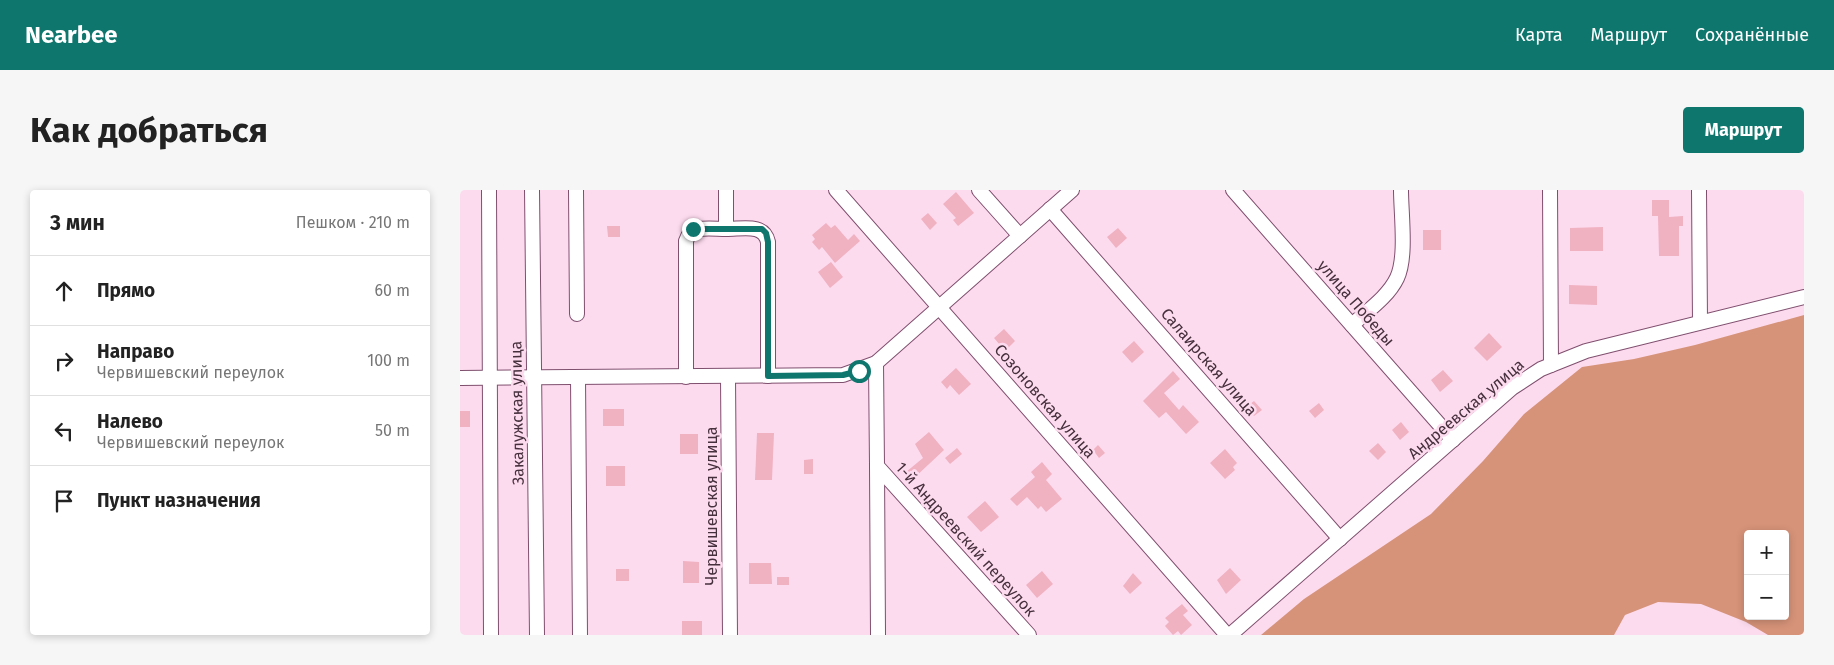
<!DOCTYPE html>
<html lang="ru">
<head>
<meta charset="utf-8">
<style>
	:root { --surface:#fff; --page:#f6f6f6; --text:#222; --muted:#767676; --line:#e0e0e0; --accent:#0f766e }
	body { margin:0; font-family:"Fira Sans",sans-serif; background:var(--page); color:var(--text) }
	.controls { position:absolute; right:15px; bottom:15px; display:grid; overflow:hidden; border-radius:5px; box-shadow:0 2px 8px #0003 }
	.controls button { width:45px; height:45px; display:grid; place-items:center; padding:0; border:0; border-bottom:1px solid var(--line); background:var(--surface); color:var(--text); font:25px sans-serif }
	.stop { position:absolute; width:15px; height:15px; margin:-11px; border:4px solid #0f766e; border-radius:50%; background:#fff }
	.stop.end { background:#0f766e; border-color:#fff; box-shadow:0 1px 5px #0008 }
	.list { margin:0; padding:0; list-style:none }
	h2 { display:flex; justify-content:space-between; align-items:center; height:65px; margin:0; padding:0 20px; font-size:21px }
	h2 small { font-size:16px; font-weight:400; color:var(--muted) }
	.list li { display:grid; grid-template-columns:32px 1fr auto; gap:15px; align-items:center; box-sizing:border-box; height:70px; padding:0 20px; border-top:1px solid var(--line) }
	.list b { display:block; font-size:19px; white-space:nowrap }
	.list p { margin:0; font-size:16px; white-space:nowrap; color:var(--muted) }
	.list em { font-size:16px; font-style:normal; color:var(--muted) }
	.icon { flex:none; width:28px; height:28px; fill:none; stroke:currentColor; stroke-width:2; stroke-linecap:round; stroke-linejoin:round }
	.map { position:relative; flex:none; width:1344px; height:445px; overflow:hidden; border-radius:5px }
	header { display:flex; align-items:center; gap:30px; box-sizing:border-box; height:70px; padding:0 25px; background:var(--accent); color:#fff }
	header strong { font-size:24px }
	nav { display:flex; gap:28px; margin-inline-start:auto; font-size:18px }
	.intro { display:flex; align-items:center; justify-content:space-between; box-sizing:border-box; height:120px; padding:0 30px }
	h1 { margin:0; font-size:35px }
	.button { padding:12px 22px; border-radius:5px; background:var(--accent); color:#fff; font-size:18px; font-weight:700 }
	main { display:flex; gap:30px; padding:0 30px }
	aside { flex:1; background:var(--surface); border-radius:5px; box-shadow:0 2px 8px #0003 }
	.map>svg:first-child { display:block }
	.forest { fill:#d69379; fill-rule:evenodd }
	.building { fill:#f0b1c1 }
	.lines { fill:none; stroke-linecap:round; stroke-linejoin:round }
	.minor-casing { stroke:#7f4f6e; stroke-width:16 }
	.minor { stroke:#fff; stroke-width:14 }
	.route { stroke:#0f766e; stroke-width:6 }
	.labels { text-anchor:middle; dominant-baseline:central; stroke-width:5; stroke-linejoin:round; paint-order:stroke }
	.street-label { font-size:16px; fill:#46303d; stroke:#fddbef }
</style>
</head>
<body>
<header>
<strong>Nearbee</strong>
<nav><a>Карта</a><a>Маршрут</a><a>Сохранённые</a></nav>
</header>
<div class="intro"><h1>Как добраться</h1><a class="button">Маршрут</a></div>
<main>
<aside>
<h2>3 мин<small>Пешком · 210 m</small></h2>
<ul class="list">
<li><svg class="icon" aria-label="ahead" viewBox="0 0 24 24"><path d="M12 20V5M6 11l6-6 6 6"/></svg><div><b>Прямо</b></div><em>60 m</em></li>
<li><svg class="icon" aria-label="right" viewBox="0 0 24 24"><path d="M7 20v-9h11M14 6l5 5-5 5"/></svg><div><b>Направо</b><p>Червишевский переулок</p></div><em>100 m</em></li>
<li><svg class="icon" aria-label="left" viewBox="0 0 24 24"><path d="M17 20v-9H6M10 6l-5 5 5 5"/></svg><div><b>Налево</b><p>Червишевский переулок</p></div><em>50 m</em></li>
<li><svg class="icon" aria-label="arrive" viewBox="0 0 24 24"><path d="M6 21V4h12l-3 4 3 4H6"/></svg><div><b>Пункт назначения</b></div></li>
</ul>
</aside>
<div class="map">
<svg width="1344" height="445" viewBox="0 0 1344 445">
	<rect width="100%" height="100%" fill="#fddbef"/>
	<path class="forest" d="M1344,125V445H1308L1286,432L1241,414L1198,412L1165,425L1154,445H801L844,409L971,324L1023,271L1064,224L1122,177L1174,169L1235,155ZM1288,344H1325V426H1288Z"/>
	<g class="building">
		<polygon points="496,2 514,23 498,36 493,30 496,28 483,14"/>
		<polygon points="1192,10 1209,10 1209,27 1223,26 1223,36 1219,36 1219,66 1199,66 1198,26 1192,26"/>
		<polygon points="468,23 477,33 470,40 461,29"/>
		<polygon points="366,33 371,38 375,35 388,50 394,44 400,51 375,73 362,57 359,60 352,52 355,49 352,45"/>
		<polygon points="147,36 160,36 160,47 148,47"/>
		<polygon points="1143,37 1143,61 1110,61 1110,38"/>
		<polygon points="658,38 667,48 656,58 647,47"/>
		<rect x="963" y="40" width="18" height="20"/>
		<polygon points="371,72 383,87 370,98 358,82"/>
		<polygon points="1109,95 1137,96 1137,115 1109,114"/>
		<polygon points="544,139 555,151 545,161 534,148"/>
		<polygon points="1029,143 1042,157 1027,171 1014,158"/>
		<polygon points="674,151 684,162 672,173 662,162"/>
		<polygon points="496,178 511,194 499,205 490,195 487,199 481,192"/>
		<polygon points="983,180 993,191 980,202 971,190"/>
		<polygon points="713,181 720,189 704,203 719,220 723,215 739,232 726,244 706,222 699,228 683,211"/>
		<polygon points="794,211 802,220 794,226 786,217"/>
		<polygon points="859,213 864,220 855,228 849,221"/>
		<rect x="143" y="219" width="21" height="17"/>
		<rect x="0" y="221" width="10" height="16"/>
		<polygon points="941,232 949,242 940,250 932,240"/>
		<polygon points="469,242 484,260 453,289 446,282 463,268 455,254"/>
		<polygon points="297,243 314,243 312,290 295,290"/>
		<rect x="220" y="244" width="18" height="20"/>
		<polygon points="918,253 926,262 918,270 909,261"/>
		<polygon points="638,255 645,263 639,268 633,260"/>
		<polygon points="497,258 502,264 490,274 485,268"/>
		<polygon points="765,259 777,273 773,277 775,280 765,289 750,273"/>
		<polygon points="353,269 353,284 344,284 344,270"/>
		<polygon points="582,272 592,284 586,290 602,309 586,322 581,316 578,319 567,307 557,316 550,309 575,287 571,282"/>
		<rect x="146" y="276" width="19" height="20"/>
		<polygon points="525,311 539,327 521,342 507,327"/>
		<polygon points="223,371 239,372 239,393 223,393"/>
		<polygon points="289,373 311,373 312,394 289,394"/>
		<polygon points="770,378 781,390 766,404 757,390"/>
		<rect x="156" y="379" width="13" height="12"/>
		<polygon points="582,381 593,394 577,408 566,395"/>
		<polygon points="673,383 682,393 670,404 663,396"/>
		<rect x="317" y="387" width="12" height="8"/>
		<polygon points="722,414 728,421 723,425 732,435 721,445 718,441 713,445 705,436 709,432 705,428"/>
		<rect x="222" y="431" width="20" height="14"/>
	</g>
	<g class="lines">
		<defs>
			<g id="minor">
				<polyline points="29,0 31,445"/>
				<polyline points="72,0 77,445"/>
				<polyline points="116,0 117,124"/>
				<path d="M266,0V39C283,39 304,33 308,52V186"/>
				<polyline points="376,0 767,445"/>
				<polyline points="519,0 560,46"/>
				<polyline points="773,0 993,250"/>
				<polyline points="1090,0 1091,175"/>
				<polyline points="1239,0 1240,131"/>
				<polyline points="590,19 880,349"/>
				<path d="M892,135C907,121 928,107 937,88C947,67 941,24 941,0"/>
				<polyline points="416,173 417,276 569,445"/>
				<polyline points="118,187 120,445"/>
				<path d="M226,187V51C231,34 251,39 266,39"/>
				<polyline points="268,187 270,445"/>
				<polyline points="0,188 383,185 416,173 612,0"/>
				<polyline points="417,276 418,445"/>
				<polyline points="770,445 1052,198 1081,179 1126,161 1344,107"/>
			</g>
		</defs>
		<use href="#minor" class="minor-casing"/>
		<use href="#minor" class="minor"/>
	</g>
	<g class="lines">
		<polyline class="route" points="233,39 302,39 306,43 308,52 308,186 383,185 399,181"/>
	</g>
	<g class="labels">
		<g class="street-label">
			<text transform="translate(896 113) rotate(49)">улица Победы</text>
			<text transform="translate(749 172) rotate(49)">Салаирская улица</text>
			<text transform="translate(585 211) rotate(49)">Созоновская улица</text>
			<text transform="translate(1006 219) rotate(-40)">Андреевская улица</text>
			<text transform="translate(57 223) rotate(-91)">Закалужская улица</text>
			<text transform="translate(251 316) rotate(-90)">Червишевская улица</text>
			<text transform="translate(506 349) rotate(48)">1-й Андреевский переулок</text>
		</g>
	</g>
</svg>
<div class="controls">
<button>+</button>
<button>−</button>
</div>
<div class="stop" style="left:399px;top:181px"></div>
<div class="stop end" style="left:233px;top:39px"></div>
</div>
</main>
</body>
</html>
